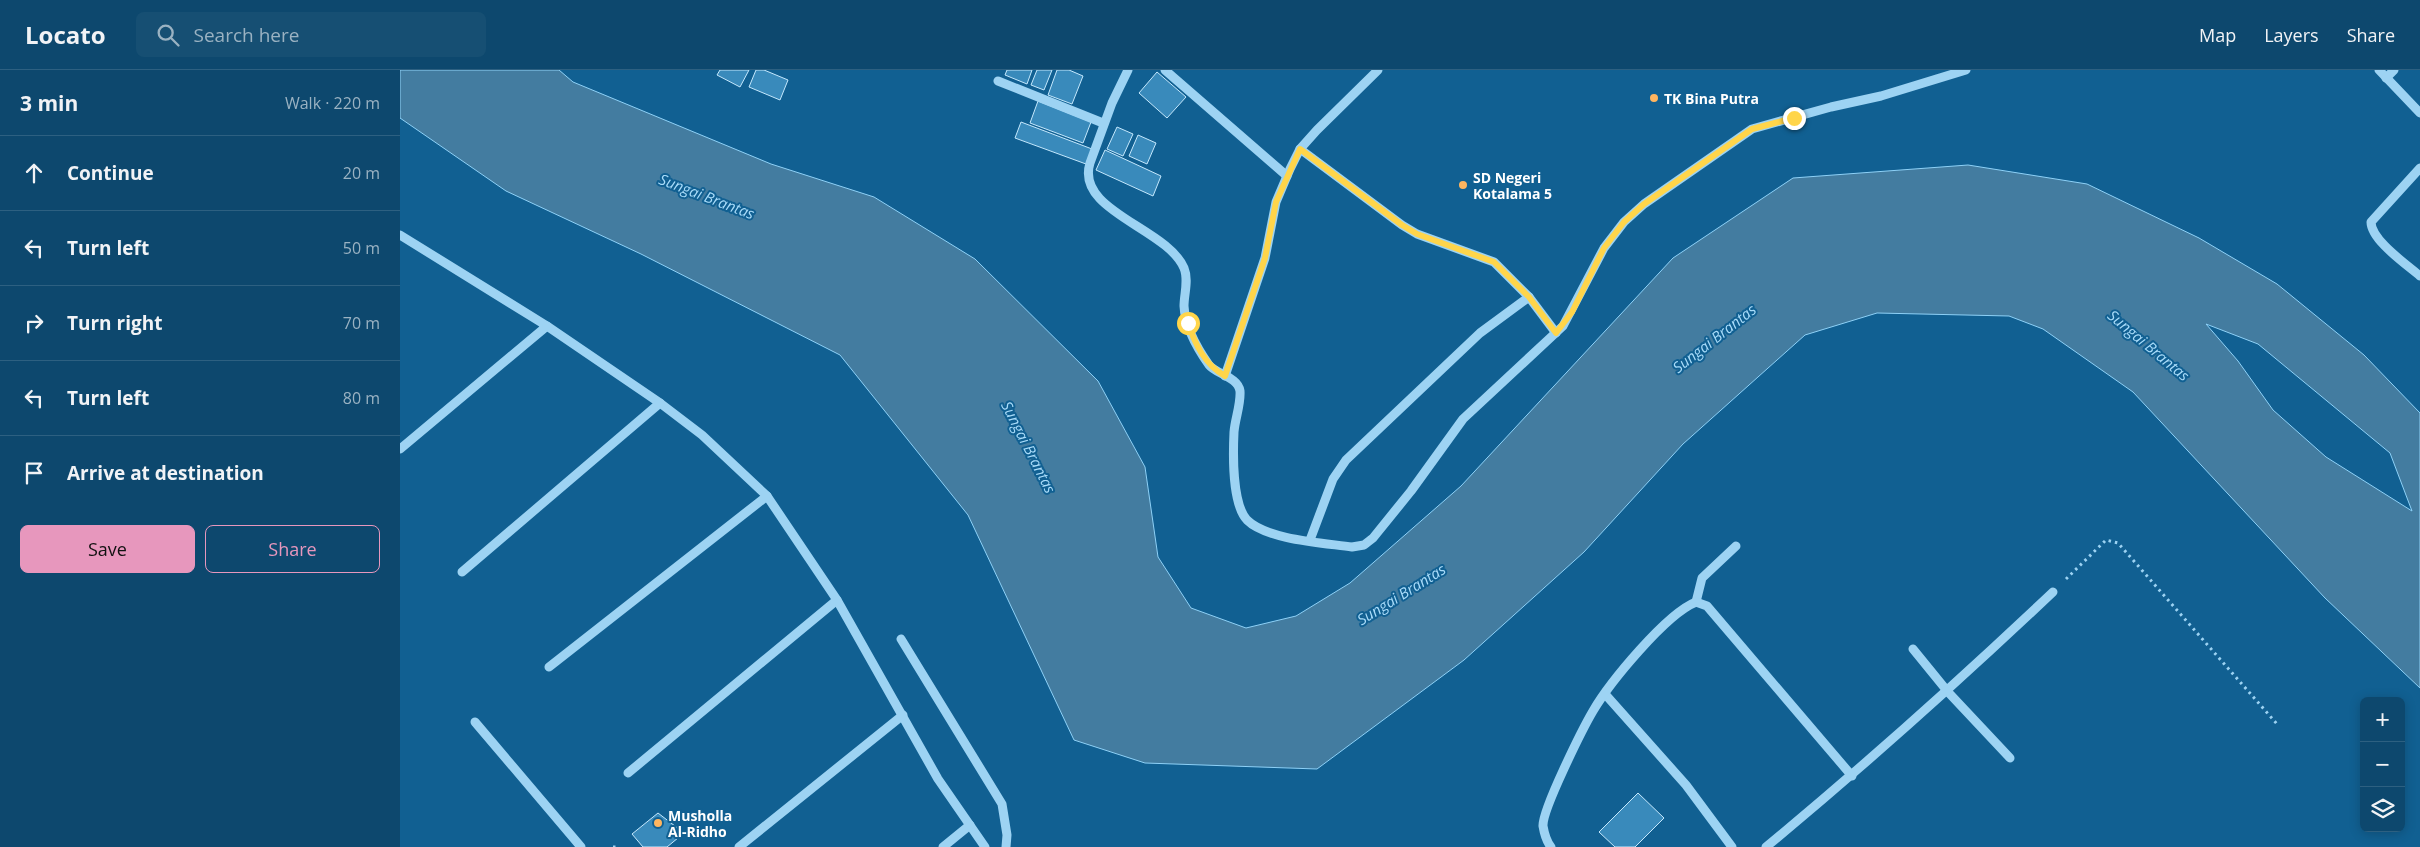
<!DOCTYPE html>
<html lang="en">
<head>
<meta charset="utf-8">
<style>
	:root { --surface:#0d486e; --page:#164f73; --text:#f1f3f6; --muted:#9ab2c2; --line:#2d6081; --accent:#e797bd }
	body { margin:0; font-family:"Open Sans",sans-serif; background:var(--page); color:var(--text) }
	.controls { position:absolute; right:15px; bottom:15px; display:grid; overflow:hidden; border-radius:8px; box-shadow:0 2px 12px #0003 }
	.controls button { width:45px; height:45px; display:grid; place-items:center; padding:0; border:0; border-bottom:1px solid var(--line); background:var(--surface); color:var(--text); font:25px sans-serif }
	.stop { position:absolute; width:15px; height:15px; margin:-11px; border:4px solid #ffd54a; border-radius:50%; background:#fff }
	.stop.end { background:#ffd54a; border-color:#fff; box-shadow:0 1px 5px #0008 }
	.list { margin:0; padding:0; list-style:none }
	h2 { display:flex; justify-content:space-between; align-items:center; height:65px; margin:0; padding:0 20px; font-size:21px }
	h2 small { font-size:16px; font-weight:400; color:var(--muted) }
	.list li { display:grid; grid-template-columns:32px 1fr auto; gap:15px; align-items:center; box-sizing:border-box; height:75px; padding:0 20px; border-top:1px solid var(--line) }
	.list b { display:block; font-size:19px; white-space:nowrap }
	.list em { font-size:16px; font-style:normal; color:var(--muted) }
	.actions { display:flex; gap:10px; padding:15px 20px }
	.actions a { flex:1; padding:11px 0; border:1px solid var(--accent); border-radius:8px; text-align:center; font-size:18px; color:var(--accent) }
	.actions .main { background:var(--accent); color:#111 }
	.icon { flex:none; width:28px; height:28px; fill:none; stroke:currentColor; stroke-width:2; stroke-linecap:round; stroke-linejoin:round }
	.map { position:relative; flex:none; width:2020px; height:777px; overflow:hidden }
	header { display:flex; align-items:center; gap:30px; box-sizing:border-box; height:70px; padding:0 25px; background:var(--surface); border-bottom:1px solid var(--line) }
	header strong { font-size:24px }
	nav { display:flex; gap:28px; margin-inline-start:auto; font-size:18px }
	.search { width:350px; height:45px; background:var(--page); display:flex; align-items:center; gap:12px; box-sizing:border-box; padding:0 18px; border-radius:8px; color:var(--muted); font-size:19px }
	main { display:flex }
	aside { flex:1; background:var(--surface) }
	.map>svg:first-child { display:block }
	.water { fill:#437ca0; stroke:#8ed1f7; fill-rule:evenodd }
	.building { fill:#398abb; stroke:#c4e8fd }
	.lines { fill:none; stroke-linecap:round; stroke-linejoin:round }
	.path { stroke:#9dd3f3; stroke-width:3; stroke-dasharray:2.5 4; stroke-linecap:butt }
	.minor { stroke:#9dd3f3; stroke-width:9 }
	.route { stroke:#ffd54a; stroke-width:6 }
	.poi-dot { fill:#ffb55f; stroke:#116092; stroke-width:2 }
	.labels { text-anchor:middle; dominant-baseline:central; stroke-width:4; stroke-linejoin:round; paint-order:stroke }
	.poi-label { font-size:14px; font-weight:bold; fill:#fff; stroke:#116092; text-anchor:start }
	.water-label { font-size:15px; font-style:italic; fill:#a9dcfa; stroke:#116092 }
</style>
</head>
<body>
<header>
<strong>Locato</strong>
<div class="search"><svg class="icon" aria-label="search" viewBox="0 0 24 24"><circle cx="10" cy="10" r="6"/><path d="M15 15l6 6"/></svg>Search here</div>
<nav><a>Map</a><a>Layers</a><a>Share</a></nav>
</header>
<main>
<aside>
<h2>3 min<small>Walk · 220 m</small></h2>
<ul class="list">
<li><svg class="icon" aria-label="ahead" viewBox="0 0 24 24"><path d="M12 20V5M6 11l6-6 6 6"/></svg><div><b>Continue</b></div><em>20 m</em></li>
<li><svg class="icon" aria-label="left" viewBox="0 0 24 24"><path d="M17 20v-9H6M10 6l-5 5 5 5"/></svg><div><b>Turn left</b></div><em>50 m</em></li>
<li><svg class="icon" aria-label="right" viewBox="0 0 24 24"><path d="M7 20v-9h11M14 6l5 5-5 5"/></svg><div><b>Turn right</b></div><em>70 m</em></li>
<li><svg class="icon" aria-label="left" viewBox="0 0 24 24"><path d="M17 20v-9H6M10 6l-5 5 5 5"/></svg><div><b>Turn left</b></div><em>80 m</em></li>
<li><svg class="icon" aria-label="arrive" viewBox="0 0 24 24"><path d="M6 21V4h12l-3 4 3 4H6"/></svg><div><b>Arrive at destination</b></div></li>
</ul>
<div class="actions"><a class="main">Save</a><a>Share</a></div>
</aside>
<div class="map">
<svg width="2020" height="777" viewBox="0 0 2020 777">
	<rect width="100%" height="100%" fill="#116092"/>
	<path class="water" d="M0,0H159L173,12L371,94L474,127L575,189L698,311L745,397L758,487L791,538L846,558L896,546L950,513L1061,416L1273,188L1393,108L1568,95L1687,114L1799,168L1877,214L1964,285L2020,343V618L1925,528L1733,322L1643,259L1609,246L1477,243L1405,265L1283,374L1184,482L1064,590L917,699L745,693L674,670L568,445L440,285L241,184L106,121L0,48ZM1806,254L1858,274L1990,383L2012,441L1926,387L1873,340L1838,291Z"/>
	<g class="building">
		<polygon points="320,0 349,0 340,17 317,5"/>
		<polygon points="356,0 364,0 388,10 380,30 349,17"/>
		<polygon points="607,0 632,0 627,14 605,5"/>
		<polygon points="637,0 652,0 644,20 631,15"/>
		<polygon points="657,0 669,0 683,6 672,34 648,25"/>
		<polygon points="757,2 786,27 767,48 739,23"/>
		<polygon points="638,31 691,52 683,73 630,53"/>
		<polygon points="621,52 692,79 686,94 615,68"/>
		<polygon points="717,57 733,64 723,86 707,79"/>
		<polygon points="738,65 756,73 747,94 729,86"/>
		<polygon points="705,80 761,106 753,126 696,100"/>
		<polygon points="1238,723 1264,748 1235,777 1215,777 1199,762"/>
		<polygon points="258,743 284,763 267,777 243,777 232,764"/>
	</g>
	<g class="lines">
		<g class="path">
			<polyline points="1666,509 1706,470 1718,473 1877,654"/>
			<polyline points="213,777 216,777"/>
		</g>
		<g class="minor">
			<path d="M728,0L712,33L690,93C675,141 767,158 784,198C789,210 784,224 784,236C785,257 797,278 809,295C816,304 838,307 840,321C841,334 835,349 834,362C833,383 832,434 847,450C867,470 925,473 952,477L964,475L973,468L1011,421L1063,349L1163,256L1204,178L1224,152L1244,134L1352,59L1431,37L1481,26L1566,0"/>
			<polyline points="765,0 887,106"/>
			<polyline points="1979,0 2020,43"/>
			<polyline points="1986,8 1994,0"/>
			<polyline points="598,11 703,53"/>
			<polyline points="900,79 1002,155 1017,164 1094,192 1129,227 1156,263"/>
			<path d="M2020,98L1971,152C1971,170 2006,194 2020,206"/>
			<polyline points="0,165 147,256 0,379"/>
			<polyline points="147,256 260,333 302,365 367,426 437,530 538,709 585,777"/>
			<polyline points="825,306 865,188 876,132 890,99 900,79 917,60 978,0"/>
			<polyline points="910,470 933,409 946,390 1080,263 1129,227"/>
			<polyline points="62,502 260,333"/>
			<polyline points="1296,532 1302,508 1336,476"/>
			<polyline points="501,569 602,734 607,765 606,777"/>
			<polyline points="1513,579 1548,622 1610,688"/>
			<polyline points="149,597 367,426"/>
			<polyline points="1205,624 1286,715 1332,777"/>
			<polyline points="75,652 181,777"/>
			<polyline points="228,703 437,530"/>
			<polyline points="339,777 503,645"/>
			<polyline points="543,777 570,755"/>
			<path d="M1151,777C1147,772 1144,762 1143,756C1142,740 1183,658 1193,641C1210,612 1266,544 1296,532L1307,536L1452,706"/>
			<path d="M1366,777C1465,695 1560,610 1653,522"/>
		</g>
	</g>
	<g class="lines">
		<path class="route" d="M788,253C795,274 805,295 825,306L865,188L876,132L900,79L1002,155L1017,164L1094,192L1129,227L1156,263L1172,242L1204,178L1224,152L1244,134L1352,59L1394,48"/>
	</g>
	<g class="poi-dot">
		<circle cx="1254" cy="28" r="5"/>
		<circle cx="1063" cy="115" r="5"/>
		<circle cx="258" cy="753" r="5"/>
	</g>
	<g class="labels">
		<g class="poi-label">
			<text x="1264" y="28">TK Bina Putra</text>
			<text x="1073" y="107">SD Negeri<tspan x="1073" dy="16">Kotalama 5</tspan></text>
			<text x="268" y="745">Musholla<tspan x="268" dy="16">Al-Ridho</tspan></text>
		</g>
		<g class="water-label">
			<text transform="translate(307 126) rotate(21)">Sungai Brantas</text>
			<text transform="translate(1314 268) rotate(-38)">Sungai Brantas</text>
			<text transform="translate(1749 275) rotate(40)">Sungai Brantas</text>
			<text transform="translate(629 377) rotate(63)">Sungai Brantas</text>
			<text transform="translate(1001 524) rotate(-32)">Sungai Brantas</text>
		</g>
	</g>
</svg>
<div class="controls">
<button>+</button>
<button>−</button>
<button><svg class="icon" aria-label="layers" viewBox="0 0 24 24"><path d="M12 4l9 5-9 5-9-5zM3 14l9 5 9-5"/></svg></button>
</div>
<div class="stop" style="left:788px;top:253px"></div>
<div class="stop end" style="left:1394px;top:48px"></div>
</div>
</main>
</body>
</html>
